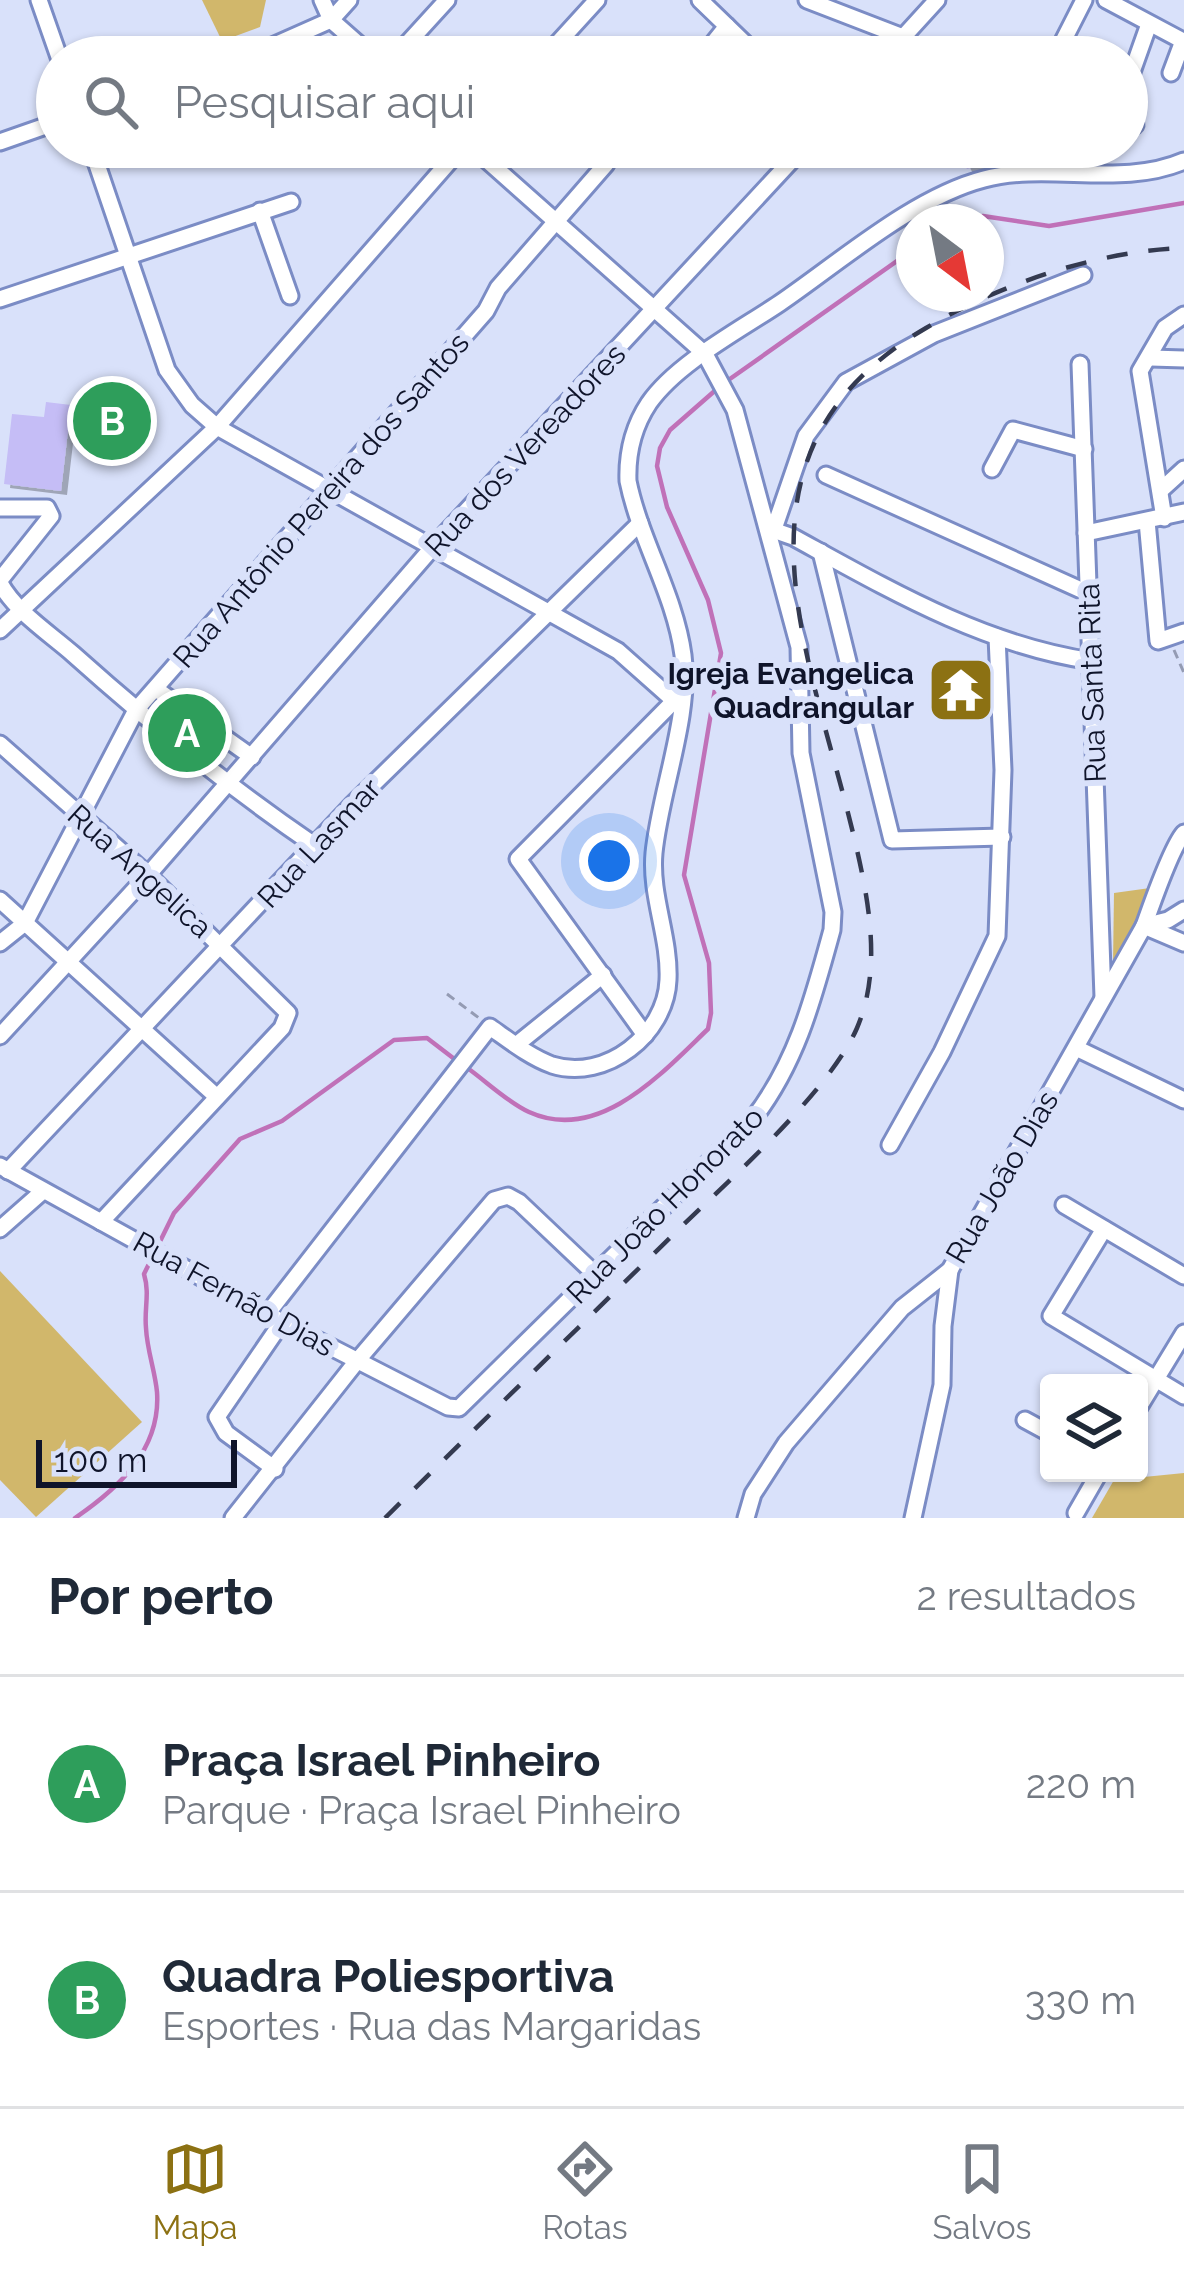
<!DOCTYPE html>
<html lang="pt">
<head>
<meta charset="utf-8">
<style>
	:root { --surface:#fff; --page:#f2f2f3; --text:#1f2937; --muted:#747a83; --line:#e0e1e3; --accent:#8c7113 }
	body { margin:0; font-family:Raleway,sans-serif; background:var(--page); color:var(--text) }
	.controls { position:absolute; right:36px; bottom:36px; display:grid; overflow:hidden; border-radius:12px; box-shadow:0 3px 9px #0004 }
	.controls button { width:108px; height:108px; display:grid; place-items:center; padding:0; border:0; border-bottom:3px solid var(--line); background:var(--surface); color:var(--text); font:60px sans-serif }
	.compass { position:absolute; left:896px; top:204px; width:108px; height:108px; border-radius:50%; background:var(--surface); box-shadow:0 3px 9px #0004; rotate:148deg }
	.scale { position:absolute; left:36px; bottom:30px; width:201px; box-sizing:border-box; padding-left:12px; border:6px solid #0f142a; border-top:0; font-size:33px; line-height:42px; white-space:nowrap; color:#0f142a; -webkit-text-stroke:9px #d9e1fa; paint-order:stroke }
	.you { position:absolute; left:609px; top:861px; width:42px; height:42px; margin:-30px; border:9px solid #fff; border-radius:50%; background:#1a73e8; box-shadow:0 0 0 18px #1a73e833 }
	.badge { display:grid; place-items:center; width:78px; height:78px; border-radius:50%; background:var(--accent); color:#fff; font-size:39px; font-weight:700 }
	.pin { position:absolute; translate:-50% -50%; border:6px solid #fff; box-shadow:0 3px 12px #0006 }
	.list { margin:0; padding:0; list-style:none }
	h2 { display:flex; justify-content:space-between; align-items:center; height:156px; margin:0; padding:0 48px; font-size:51px }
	h2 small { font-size:39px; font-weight:400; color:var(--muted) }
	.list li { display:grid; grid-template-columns:78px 1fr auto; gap:36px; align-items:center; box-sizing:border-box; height:216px; padding:0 48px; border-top:3px solid var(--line) }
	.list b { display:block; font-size:45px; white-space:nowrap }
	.list p { margin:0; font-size:39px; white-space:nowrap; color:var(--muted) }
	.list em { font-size:39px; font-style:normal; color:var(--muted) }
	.icon { flex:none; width:66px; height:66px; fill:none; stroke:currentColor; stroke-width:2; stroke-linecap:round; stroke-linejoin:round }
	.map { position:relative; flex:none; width:1184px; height:1518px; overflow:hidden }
	.search { position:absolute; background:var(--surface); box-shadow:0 3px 9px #0004; left:36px; right:36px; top:36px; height:132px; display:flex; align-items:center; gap:30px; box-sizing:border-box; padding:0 42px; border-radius:66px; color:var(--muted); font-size:45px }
	.sheet { height:588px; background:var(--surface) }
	nav { display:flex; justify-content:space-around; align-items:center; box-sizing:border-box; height:168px; border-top:3px solid var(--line); background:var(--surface); font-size:33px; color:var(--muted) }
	nav a { display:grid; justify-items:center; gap:6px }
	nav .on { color:var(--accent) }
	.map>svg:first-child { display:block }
	.green { fill:#d1b76b }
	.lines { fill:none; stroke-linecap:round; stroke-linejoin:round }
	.stream { stroke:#c071b8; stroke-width:4.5 }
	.building { fill:#c5bdf6; filter:url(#shadow) }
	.minor-casing { stroke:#7b8cc5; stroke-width:21 }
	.path { stroke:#949bb3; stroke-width:3; stroke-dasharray:9 6; stroke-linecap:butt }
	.minor { stroke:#fff; stroke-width:15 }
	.rail { stroke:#343a50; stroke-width:4.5; stroke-dasharray:21 21; stroke-linecap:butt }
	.labels { text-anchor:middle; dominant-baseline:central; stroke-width:12; stroke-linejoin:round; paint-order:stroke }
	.street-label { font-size:30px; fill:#0f142a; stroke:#d9e1fa }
	.poi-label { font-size:30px; font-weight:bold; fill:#0f142a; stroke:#d9e1fa; text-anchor:end }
</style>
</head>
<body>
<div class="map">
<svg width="1184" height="1518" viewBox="0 0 1184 1518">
	<defs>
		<filter id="shadow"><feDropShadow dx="6" dy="4" stdDeviation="0" flood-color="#0004"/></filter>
	</defs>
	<rect width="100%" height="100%" fill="#d9e1fa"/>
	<g class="green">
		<polygon points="202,0 266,0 260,27 222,41"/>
		<polygon points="92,393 134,395 131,448 89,446"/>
		<polygon points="1150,888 1139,927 1121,963 1113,964 1114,893"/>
		<polygon points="0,1271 142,1422 36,1517 0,1480"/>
		<polygon points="1184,1473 1184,1518 1092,1518 1114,1480"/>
	</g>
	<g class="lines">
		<g class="stream">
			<polyline points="962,222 983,216 1049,226 1184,203"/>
			<polyline points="727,381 914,249"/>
			<path d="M466,1067C486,1081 507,1102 529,1112C599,1144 663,1072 708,1029L711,1013L709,963L684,875L721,653L708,600L667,507L657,466L660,448L670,430L718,388"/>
			<path d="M75,1518C119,1488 161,1449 157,1392C155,1371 147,1350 146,1328C144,1309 150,1294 144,1274L174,1213L240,1139L282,1121L394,1040L427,1038L457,1061"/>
		</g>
	</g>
	<g class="building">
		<polygon points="953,147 1059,147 1051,159 994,162 967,169"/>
		<polygon points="46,402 71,405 61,491 4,484 12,414 44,417"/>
		<polygon points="937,679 985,681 986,698 938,701"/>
	</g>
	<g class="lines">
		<defs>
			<g id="minor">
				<polyline points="39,0 59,57"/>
				<polyline points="322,0 331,20 373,57"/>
				<polyline points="700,0 759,57"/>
				<polyline points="807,0 903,37"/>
				<polyline points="1106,0 1183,41 1171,73"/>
				<polyline points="248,57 331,20 349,0"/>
				<polyline points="395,57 447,0"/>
				<polyline points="545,57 597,0"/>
				<polyline points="702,57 727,26"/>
				<polyline points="885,57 937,0"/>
				<polyline points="1055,57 1084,0"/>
				<polyline points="1127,86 1149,24"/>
				<polyline points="1127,120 1135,125"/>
				<polyline points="0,142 57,122"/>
				<polyline points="91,147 167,370 192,405 217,427 618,651 680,706"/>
				<polyline points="260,211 290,296"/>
				<path d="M1083,275L934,334L846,382L806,436L776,523L770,529L793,537C888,589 983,645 1092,661"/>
				<polyline points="0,299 291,202"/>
				<polyline points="1151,358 1184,359"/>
				<polyline points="1080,364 1103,997"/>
				<polyline points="992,469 1013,430 1084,449"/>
				<polyline points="826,475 1090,594"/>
				<polyline points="1161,490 1184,469"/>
				<polyline points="0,508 47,508 51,516 0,580"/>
				<polyline points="1164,518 1140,371 1165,328 1184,315"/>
				<polyline points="1147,521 1158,641 1184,632"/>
				<polyline points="1086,533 1184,512"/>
				<polyline points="821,552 892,840 1002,837"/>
				<path d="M0,583C16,612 49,633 73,654C150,723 229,787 314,845"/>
				<polyline points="0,630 217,427 462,147"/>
				<polyline points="156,689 252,757"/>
				<polyline points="0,744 148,875 288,1013 282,1028 101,1222"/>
				<polyline points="0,900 217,1097"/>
				<polyline points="1144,926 1168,920 1184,910"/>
				<polyline points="1144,926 1184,943"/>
				<polyline points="0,943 25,923 136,710 486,311 498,288 606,164"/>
				<polyline points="645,1035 518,859 672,703"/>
				<polyline points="0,1036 148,875 432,548 804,147"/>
				<polyline points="516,1045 603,975"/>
				<polyline points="1076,1048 1184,1100"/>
				<polyline points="890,1145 942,1052 997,936 1003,770 997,637"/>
				<path d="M0,1166L282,1322L448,1407L459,1408L753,1119C797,1062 813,999 832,930L833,912L801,753L799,647L735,410L705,354L472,147"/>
				<polyline points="8,1171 353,804 640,523"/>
				<polyline points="1064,1205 1184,1276"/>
				<polyline points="0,1229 43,1191"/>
				<polyline points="1104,1229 1051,1316 1184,1396"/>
				<path d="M268,1313L490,1027C510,1041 530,1057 552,1065C606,1082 666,1034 668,980C670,937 650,896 654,853C660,791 691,716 683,655C675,595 640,540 628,481C627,453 633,427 649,403C677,363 740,330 780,303C840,262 914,197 984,179C1048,162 1122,188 1184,161"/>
				<polyline points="1139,1407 1184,1333"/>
				<polyline points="1025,1420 1049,1433"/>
				<polyline points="275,1469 226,1433 217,1417 282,1322"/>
				<polyline points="1076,1513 1099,1473"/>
				<polyline points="233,1518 357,1361 494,1200 508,1196 519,1202 596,1275"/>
				<path d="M746,1518L753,1494L786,1443L902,1308L950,1270L1144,926C1151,906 1172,846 1184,833"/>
				<polyline points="913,1518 942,1385 943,1326 950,1270"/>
			</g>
		</defs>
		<use href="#minor" class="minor-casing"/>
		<g class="path">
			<polyline points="1174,650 1184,673"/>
			<polyline points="447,994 479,1018"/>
		</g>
		<use href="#minor" class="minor"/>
		<path class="rail" d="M385,1518C484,1420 583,1323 683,1225C733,1177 830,1090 857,1028C881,972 870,907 857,850C814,659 709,455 926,328C1000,284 1097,251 1184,248"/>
	</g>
	<defs>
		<symbol id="temple-square" viewBox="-11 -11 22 22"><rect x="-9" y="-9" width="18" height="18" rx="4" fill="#8c7113" stroke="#d9e1fa"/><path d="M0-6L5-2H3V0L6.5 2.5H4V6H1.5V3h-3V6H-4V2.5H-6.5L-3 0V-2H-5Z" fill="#fff"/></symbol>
	</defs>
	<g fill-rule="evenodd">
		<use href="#temple-square" x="923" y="652" width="76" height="76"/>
	</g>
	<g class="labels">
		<g class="street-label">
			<text transform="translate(525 450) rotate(-47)">Rua dos Vereadores</text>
			<text transform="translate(321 500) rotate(-49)">Rua Antônio Pereira dos Santos</text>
			<text transform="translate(1092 683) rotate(-92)">Rua Santa Rita</text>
			<text transform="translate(319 843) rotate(-47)">Rua Lasmar</text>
			<text transform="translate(140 871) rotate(42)">Rua Angelica</text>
			<text transform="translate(1002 1177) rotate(-60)">Rua João Dias</text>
			<text transform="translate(665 1205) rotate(-45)">Rua João Honorato</text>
			<text transform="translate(234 1294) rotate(29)">Rua Fernão Dias</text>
		</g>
		<g class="poi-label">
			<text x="914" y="673">Igreja Evangelica<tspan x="914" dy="34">Quadrangular</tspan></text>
		</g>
	</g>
</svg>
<div class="controls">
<button><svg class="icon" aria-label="layers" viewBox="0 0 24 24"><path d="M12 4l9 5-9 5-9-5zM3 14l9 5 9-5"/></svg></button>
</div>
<svg class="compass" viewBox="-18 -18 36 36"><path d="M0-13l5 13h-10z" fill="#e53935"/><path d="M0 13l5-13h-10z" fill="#747a83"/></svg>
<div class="scale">100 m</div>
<div class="you"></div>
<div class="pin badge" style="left:187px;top:733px;background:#2e9e5b">A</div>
<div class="pin badge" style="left:112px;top:421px;background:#2e9e5b">B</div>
<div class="search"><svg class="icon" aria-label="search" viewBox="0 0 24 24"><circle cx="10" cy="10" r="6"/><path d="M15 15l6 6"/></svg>Pesquisar aqui</div>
</div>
<section class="sheet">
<h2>Por perto<small>2 resultados</small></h2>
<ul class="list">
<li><span class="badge" style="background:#2e9e5b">A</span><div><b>Praça Israel Pinheiro</b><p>Parque · Praça Israel Pinheiro</p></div><em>220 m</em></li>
<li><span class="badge" style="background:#2e9e5b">B</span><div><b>Quadra Poliesportiva</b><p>Esportes · Rua das Margaridas</p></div><em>330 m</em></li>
</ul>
</section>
<nav>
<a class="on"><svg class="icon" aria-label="map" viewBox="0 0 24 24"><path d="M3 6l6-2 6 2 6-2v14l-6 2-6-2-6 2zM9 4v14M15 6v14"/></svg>Mapa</a>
<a><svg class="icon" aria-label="directions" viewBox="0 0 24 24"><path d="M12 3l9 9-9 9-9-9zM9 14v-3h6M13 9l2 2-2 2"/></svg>Rotas</a>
<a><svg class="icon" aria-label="saved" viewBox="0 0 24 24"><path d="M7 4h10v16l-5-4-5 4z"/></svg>Salvos</a>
</nav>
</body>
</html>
